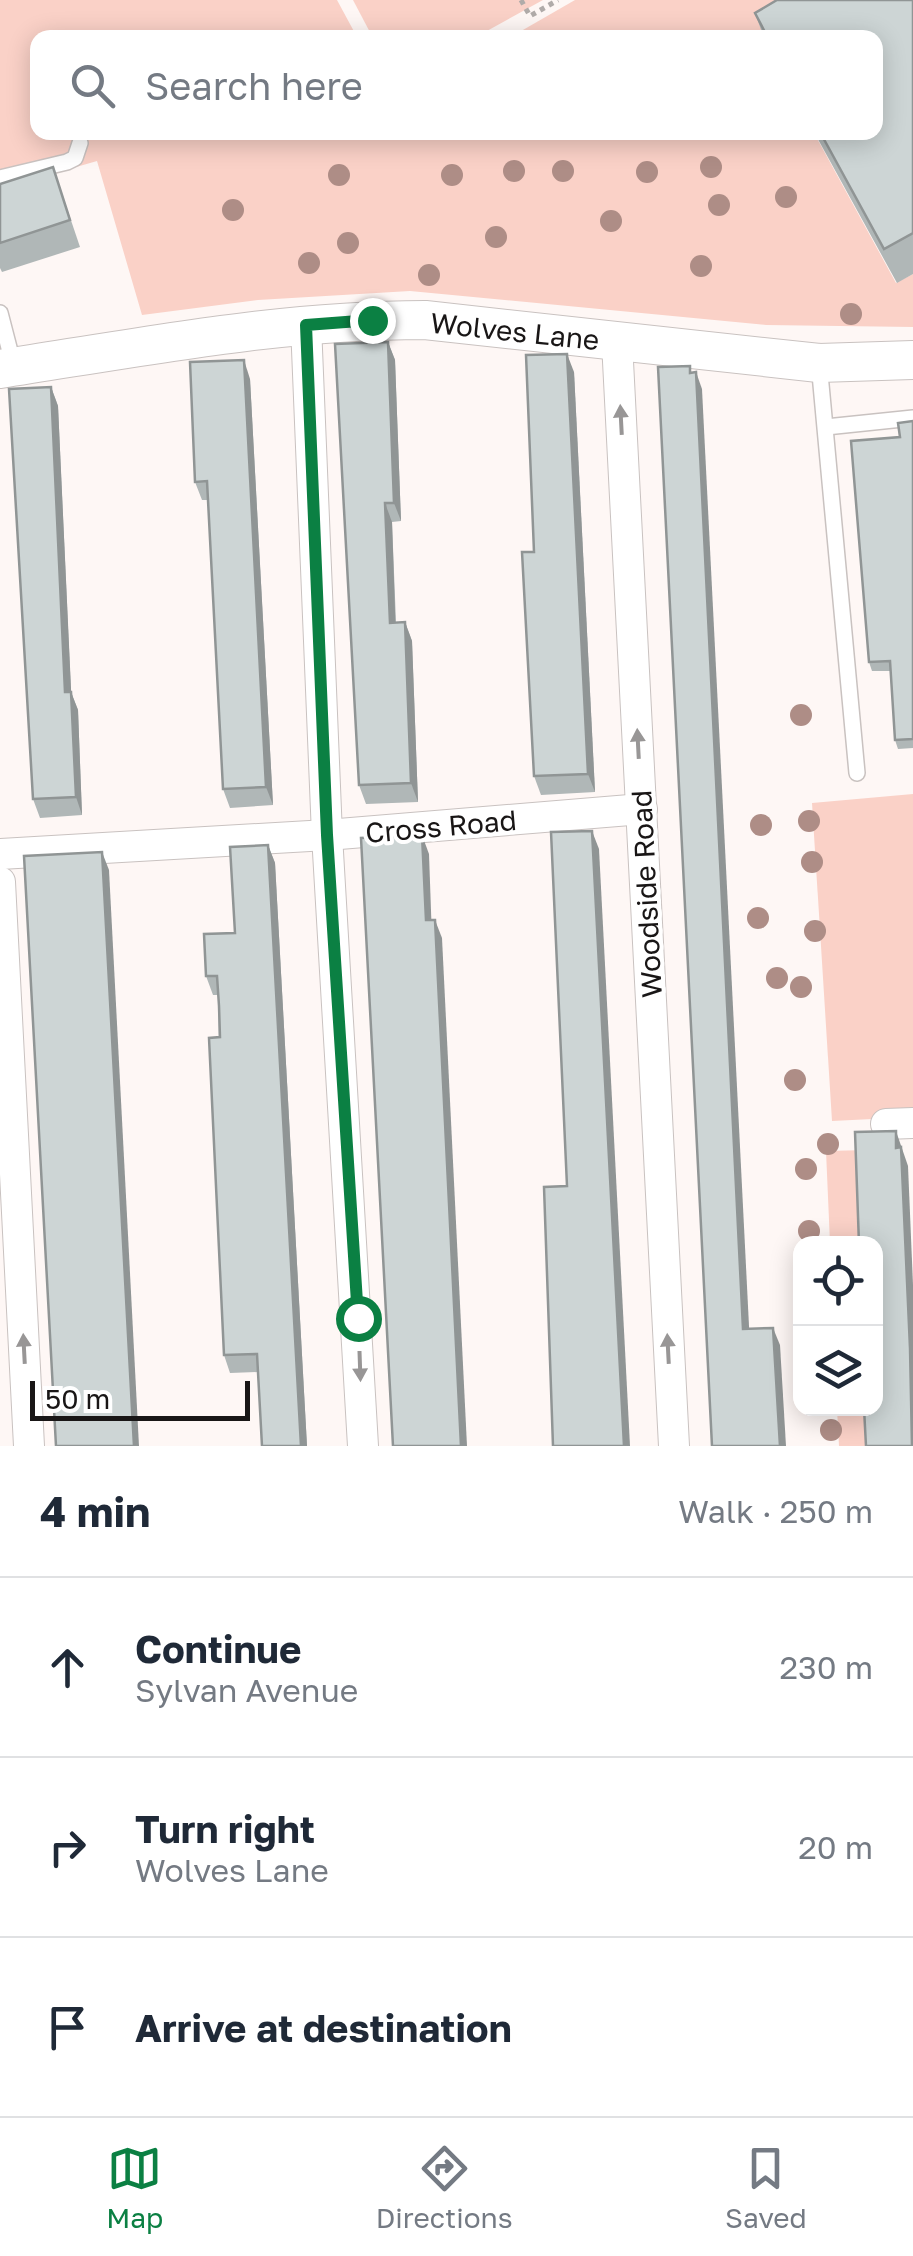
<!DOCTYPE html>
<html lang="en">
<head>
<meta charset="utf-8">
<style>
	:root { --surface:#fff; --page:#f6f6f7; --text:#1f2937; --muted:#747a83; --line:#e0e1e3; --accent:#0b8043 }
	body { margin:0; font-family:"Golos Text",sans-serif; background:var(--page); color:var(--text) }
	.controls { position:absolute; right:30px; bottom:30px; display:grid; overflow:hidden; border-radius:20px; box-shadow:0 5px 25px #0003 }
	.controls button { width:90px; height:90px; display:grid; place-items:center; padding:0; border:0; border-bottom:2px solid var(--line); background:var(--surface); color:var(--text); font:50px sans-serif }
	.scale { position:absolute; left:30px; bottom:25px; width:220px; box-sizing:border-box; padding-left:10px; border:5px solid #191616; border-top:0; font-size:28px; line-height:35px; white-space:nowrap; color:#191616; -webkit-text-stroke:8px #fff; paint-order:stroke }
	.stop { position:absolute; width:30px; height:30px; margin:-22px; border:8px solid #0b8043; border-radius:50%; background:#fff }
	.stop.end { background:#0b8043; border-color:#fff; box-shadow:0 2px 10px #0008 }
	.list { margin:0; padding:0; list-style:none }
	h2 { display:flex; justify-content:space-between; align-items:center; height:130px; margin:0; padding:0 40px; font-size:42px }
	h2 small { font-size:32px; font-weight:400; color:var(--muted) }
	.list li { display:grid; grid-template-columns:65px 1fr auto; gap:30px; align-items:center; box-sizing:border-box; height:180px; padding:0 40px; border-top:2px solid var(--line) }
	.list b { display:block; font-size:38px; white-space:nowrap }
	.list p { margin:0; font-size:32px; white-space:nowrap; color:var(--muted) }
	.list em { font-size:32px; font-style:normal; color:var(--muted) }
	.icon { flex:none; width:55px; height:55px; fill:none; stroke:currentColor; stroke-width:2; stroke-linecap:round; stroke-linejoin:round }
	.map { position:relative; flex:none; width:913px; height:1446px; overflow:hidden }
	.search { position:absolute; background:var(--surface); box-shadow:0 5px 25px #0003; left:30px; right:30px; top:30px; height:110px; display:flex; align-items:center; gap:25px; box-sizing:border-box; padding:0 35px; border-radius:20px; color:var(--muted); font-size:38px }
	.sheet { height:670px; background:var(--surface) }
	nav { display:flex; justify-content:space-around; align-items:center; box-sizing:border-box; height:140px; border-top:2px solid var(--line); background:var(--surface); font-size:28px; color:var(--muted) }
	nav a { display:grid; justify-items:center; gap:5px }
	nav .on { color:var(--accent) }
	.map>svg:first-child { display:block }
	.green { fill:#fad1c7 }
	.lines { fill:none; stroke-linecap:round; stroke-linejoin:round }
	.service-casing { stroke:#c9c2c0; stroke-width:18 }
	.minor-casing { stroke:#c9c2c0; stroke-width:32 }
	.tertiary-casing { stroke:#c9c2c0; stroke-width:40 }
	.path { stroke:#b0aba9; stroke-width:5; stroke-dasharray:5 5; stroke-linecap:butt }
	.service { stroke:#fff; stroke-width:15 }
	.minor { stroke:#fff; stroke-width:30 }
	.tertiary { stroke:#fff; stroke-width:38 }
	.tree { fill:#ae8d86 }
	.wall { fill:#b0b7b7 }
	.shaded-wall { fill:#909595 }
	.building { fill:#cdd5d5; stroke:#909595; stroke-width:2.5 }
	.oneway { fill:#989696 }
	.route { stroke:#0b8043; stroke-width:12 }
	.labels { text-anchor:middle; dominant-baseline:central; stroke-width:8; stroke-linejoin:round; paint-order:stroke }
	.street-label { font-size:28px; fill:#191616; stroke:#fff }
</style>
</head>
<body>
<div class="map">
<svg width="913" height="1446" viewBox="0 0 913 1446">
	<rect width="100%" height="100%" fill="#fef7f5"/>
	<g class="green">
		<polygon points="0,0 337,0 357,37 38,38 38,132 814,133 896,283 913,274 913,327 766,325 410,291 258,300 142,315 97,161 0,189"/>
		<polygon points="353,0 543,0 476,37 373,38"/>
		<polygon points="575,0 813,0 783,37 509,38"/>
		<polygon points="913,794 913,1117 832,1121 812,803"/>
		<polygon points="868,1150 870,1243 830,1243 826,1151"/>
		<polygon points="880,1375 874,1446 839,1446 837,1409 876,1408"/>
	</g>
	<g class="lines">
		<defs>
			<g id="service">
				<polyline points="0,178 67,162 75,158 80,143"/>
				<polyline points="0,313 14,367"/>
				<polyline points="819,363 857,773"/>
				<polyline points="826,427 913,418"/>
			</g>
			<g id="minor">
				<polyline points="306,325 327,835 363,1446"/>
				<polyline points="617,342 674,1446"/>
				<polyline points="0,854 327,835 642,809"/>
				<polyline points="0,882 29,1446"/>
				<polyline points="886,1124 913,1123"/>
			</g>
			<path id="tertiary" d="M0,369C142,347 281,320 425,320L819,363L913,360"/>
		</defs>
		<use href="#service" class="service-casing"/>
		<use href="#minor" class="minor-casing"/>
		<use href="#tertiary" class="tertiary-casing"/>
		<polyline class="path" points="521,0 530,16 558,0"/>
		<use href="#service" class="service"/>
		<use href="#minor" class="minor"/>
		<use href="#tertiary" class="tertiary"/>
	</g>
	<g class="tree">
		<circle cx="711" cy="167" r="11"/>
		<circle cx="514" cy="171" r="11"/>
		<circle cx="563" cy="171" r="11"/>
		<circle cx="647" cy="172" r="11"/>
		<circle cx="339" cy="175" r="11"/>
		<circle cx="452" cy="175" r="11"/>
		<circle cx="786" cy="197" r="11"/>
		<circle cx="719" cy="205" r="11"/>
		<circle cx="233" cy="210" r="11"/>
		<circle cx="611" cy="221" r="11"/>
		<circle cx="496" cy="237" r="11"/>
		<circle cx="348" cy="243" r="11"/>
		<circle cx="309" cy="263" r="11"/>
		<circle cx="701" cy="266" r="11"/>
		<circle cx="429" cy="275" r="11"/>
		<circle cx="851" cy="314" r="11"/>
		<circle cx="801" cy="715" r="11"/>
		<circle cx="809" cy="821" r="11"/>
		<circle cx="761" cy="825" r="11"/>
		<circle cx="812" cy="862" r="11"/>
		<circle cx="758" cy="918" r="11"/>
		<circle cx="815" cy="931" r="11"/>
		<circle cx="777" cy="978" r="11"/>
		<circle cx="801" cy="987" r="11"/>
		<circle cx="795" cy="1080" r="11"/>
		<circle cx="828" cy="1144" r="11"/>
		<circle cx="806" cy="1169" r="11"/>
		<circle cx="809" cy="1231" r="11"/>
		<circle cx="831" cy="1430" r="11"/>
	</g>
	<g class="wall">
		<polygon points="913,0 913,274 897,283 814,132 876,132 876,38 764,38 755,13"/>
		<polygon points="53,167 80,247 2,272 0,268 0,184"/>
		<polygon points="388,342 395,360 401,521 392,522 396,622 405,622 412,641 418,802 366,804 359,785"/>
		<polygon points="574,372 595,792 541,795 534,776 534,552"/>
		<polygon points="250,379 273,805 230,808 223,789 208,500 202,500 195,482"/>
		<polygon points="51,387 58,406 71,692 78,710 82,815 40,818 33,799"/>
		<polygon points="913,421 913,748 898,749 895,740 890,671 872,671 869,662 900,437"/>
		<polygon points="268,845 275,863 307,1446 262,1446 258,1372 230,1373 224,1355 218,995 213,995 206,976 235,933"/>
	</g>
	<g class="shaded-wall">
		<polygon points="388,342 395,360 401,521 394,503"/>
		<polygon points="567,354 574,372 595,792 588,774"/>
		<polygon points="244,360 250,379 273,805 266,787"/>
		<polygon points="696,372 702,389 750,1346 743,1329"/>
		<polygon points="51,387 58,406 72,710 65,692"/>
		<polygon points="385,503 392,522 396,641 390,623"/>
		<polygon points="405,622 412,641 418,802 411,783"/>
		<polygon points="71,692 78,710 82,815 76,797"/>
		<polygon points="592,831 599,849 630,1446 624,1446"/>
		<polygon points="422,835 429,854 432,939 426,920"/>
		<polygon points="268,845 275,863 307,1446 301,1446"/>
		<polygon points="102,852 109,870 139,1446 134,1446"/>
		<polygon points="435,920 442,938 467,1446 461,1446"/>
		<polygon points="896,1131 908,1166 913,1285 913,1446"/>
		<polygon points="773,1328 780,1345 786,1446 780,1446"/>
	</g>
	<g class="building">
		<polygon points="777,0 913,0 913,233 884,249 820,132 876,132 876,38 768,38 755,13"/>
		<polygon points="53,167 70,220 0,243 0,184"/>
		<polygon points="388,342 394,503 385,503 390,623 405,622 411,783 359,785 335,344"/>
		<polygon points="567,354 588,774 534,776 522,552 534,552 526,355"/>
		<polygon points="244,360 266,787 223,789 207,481 195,482 190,362"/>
		<polygon points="690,366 690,373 696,372 743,1329 773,1328 780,1446 712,1446 658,367"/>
		<polygon points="51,387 65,692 71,692 76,797 33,799 9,389"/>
		<polygon points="913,421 913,739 895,740 890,661 869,662 851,441 900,437 898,423"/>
		<polygon points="592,831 624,1446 553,1446 544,1187 567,1186 551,832"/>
		<polygon points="422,835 426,920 435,920 461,1446 393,1446 361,838"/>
		<polygon points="268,845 301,1446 262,1446 257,1354 224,1355 209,1038 220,1037 219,1006 217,976 206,976 204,934 235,933 230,847"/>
		<polygon points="102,852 134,1446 56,1446 24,856"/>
		<polygon points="896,1131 896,1148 901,1147 910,1348 912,1446 866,1446 864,1408 876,1408 876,1244 859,1244 855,1132"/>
	</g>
	<defs><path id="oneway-solid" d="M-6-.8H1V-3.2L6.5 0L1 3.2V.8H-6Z" transform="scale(2.5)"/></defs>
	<g class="oneway">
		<use href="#oneway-solid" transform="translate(621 420) rotate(-93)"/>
		<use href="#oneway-solid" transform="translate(638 744) rotate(-93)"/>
		<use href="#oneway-solid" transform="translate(24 1349) rotate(-93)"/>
		<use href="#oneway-solid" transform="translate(668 1349) rotate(-93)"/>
		<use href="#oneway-solid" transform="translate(360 1366) rotate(88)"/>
	</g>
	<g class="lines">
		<polyline class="route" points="358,1318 327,835 306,325 372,320"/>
	</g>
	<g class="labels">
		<g class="street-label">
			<text transform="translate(515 331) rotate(6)">Wolves Lane</text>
			<text transform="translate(441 826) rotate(-5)">Cross Road</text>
			<text transform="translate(646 894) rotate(-93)">Woodside Road</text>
		</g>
	</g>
</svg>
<div class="controls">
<button><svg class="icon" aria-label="locate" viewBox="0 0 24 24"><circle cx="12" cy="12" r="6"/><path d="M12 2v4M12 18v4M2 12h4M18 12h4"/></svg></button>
<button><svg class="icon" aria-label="layers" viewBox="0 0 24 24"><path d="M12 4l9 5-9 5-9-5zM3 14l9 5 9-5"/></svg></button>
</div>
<div class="scale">50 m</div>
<div class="stop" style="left:358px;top:1318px"></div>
<div class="stop end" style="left:372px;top:320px"></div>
<div class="search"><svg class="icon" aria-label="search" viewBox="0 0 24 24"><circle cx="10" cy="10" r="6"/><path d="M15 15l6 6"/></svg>Search here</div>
</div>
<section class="sheet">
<h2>4 min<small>Walk · 250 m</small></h2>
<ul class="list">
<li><svg class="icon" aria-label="ahead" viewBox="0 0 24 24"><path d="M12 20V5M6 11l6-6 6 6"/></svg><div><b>Continue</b><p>Sylvan Avenue</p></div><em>230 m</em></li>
<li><svg class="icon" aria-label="right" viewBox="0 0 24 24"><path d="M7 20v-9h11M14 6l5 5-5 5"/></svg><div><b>Turn right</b><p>Wolves Lane</p></div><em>20 m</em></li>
<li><svg class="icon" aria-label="arrive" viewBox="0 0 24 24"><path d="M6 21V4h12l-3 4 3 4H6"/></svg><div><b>Arrive at destination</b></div></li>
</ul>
</section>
<nav>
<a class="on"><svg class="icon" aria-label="map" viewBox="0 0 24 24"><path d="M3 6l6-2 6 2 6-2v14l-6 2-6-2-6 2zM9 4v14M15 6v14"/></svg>Map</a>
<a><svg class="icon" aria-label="directions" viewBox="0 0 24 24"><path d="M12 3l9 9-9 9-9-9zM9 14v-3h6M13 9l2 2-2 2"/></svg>Directions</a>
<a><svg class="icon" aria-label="saved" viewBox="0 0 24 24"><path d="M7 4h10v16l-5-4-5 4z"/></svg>Saved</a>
</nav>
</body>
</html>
